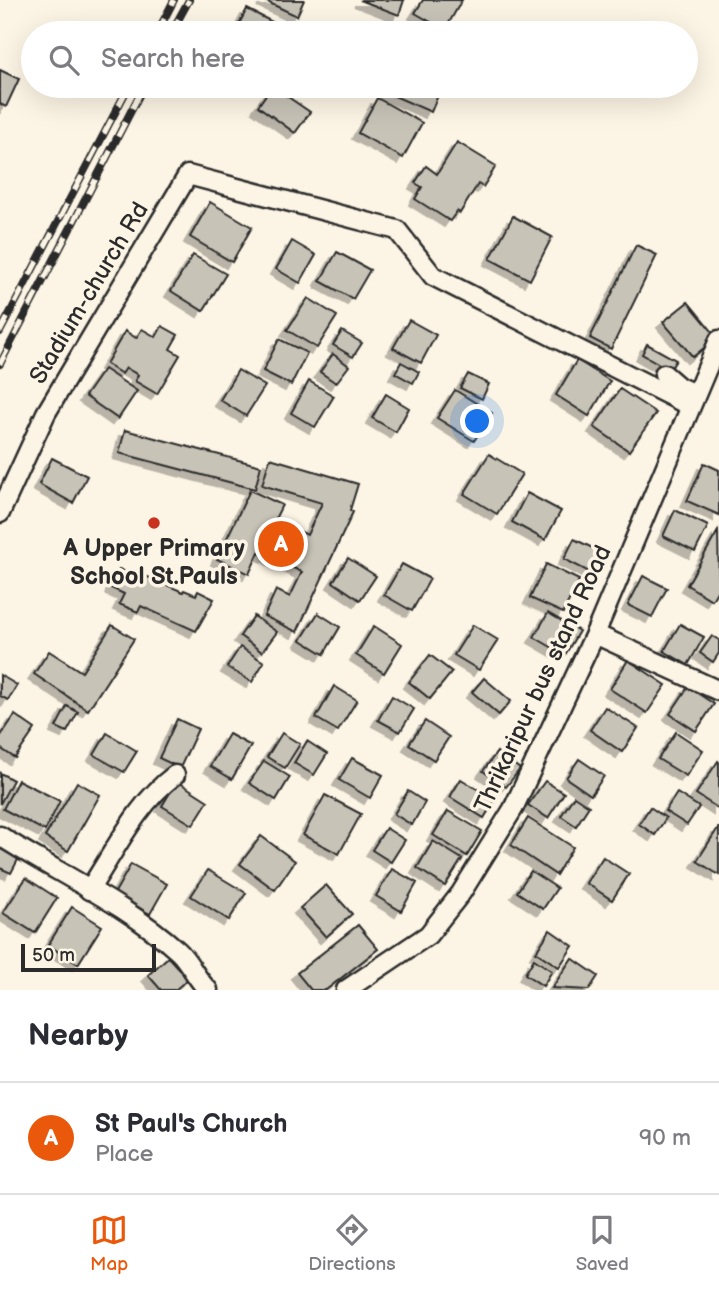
<!DOCTYPE html>
<html lang="en">
<head>
<meta charset="utf-8">
<style>
	:root { --surface:#fff; --page:#f7f7f7; --text:#2b2b33; --muted:#7c7c81; --line:#e1e1e2; --accent:#ea580c }
	body { margin:0; font-family:"Balsamiq Sans",sans-serif; background:var(--page); color:var(--text) }
	.scale { position:absolute; left:21px; bottom:18px; width:135px; box-sizing:border-box; padding-left:7px; border:4px solid #2b2b2b; border-top:0; font-size:19px; line-height:24px; white-space:nowrap; color:#2b2b2b; -webkit-text-stroke:5px #fcf5e5; paint-order:stroke }
	.you { position:absolute; left:478px; top:422px; width:24px; height:24px; margin:-18px; border:5px solid #fff; border-radius:50%; background:#1a73e8; box-shadow:0 0 0 10px #1a73e833 }
	.badge { display:grid; place-items:center; width:46px; height:46px; border-radius:50%; background:var(--accent); color:#fff; font-size:23px; font-weight:700 }
	.pin { position:absolute; translate:-50% -50%; border:4px solid #fff; box-shadow:0 2px 7px #0006 }
	.list { margin:0; padding:0; list-style:none }
	h2 { display:flex; justify-content:space-between; align-items:center; height:91px; margin:0; padding:0 28px; font-size:30px }
	h2 small { font-size:23px; font-weight:400; color:var(--muted) }
	.list li { display:grid; grid-template-columns:46px 1fr auto; gap:21px; align-items:center; box-sizing:border-box; height:112px; padding:0 28px; border-top:2px solid var(--line) }
	.list b { display:block; font-size:26px; white-space:nowrap }
	.list p { margin:0; font-size:23px; white-space:nowrap; color:var(--muted) }
	.list em { font-size:23px; font-style:normal; color:var(--muted) }
	.icon { flex:none; width:38px; height:38px; fill:none; stroke:currentColor; stroke-width:2; stroke-linecap:round; stroke-linejoin:round }
	.map { position:relative; flex:none; width:719px; height:990px; overflow:hidden }
	.search { position:absolute; background:var(--surface); box-shadow:0 7px 28px #0002; left:21px; right:21px; top:21px; height:77px; display:flex; align-items:center; gap:18px; box-sizing:border-box; padding:0 24px; border-radius:38px; color:var(--muted); font-size:26px }
	.sheet { height:203px; background:var(--surface) }
	nav { display:flex; justify-content:space-around; align-items:center; box-sizing:border-box; height:98px; border-top:2px solid var(--line); background:var(--surface); font-size:19px; color:var(--muted) }
	nav a { display:grid; justify-items:center; gap:4px }
	nav .on { color:var(--accent) }
	.map>svg:first-child { display:block }
	.building { fill:#c8c3b7; stroke:#2b2b2b; stroke-width:2; filter:url(#shadow) }
	.lines { fill:none; stroke-linecap:round; stroke-linejoin:round }
	.minor-casing { stroke:#2b2b2b; stroke-width:23 }
	.minor { stroke:#fcf5e5; stroke-width:18 }
	.rail-casing { stroke:#2b2b2b; stroke-width:8 }
	.rail { stroke:#fcf5e5; stroke-width:5; stroke-dasharray:16; stroke-linecap:butt }
	.poi-dot { fill:#c8321e; stroke:#fcf5e5; stroke-width:2.5 }
	.labels { text-anchor:middle; dominant-baseline:central; stroke-width:7; stroke-linejoin:round; paint-order:stroke }
	.street-label { font-size:24px; fill:#2b2b2b; stroke:#fcf5e5 }
	.poi-label { font-size:24px; font-weight:bold; fill:#2b2b2b; stroke:#fcf5e5 }
</style>
</head>
<body>
<div class="map">
<svg width="719" height="990" viewBox="0 0 719 990">
	<defs>
		<filter id="shadow"><feDropShadow dx="-6" dy="6" stdDeviation="0" flood-color="#0004"/></filter>
	</defs>
	<rect width="100%" height="100%" fill="#fcf5e5"/>
	<filter id="ink" filterUnits="userSpaceOnUse"><feTurbulence type="fractalNoise" baseFrequency=".0143" numOctaves="2"/><feDisplacementMap in="SourceGraphic" scale="14" xChannelSelector="R" yChannelSelector="G"/><feConvolveMatrix kernelMatrix="1 2 1 2 8 2 1 2 1" color-interpolation-filters="sRGB"/></filter>
	<g filter="url(#ink)">
		<g class="building">
			<polygon points="263,0 304,0 297,16"/>
			<polygon points="360,0 404,0 399,15"/>
			<polygon points="423,0 462,0 445,30 415,13"/>
			<polygon points="247,9 278,25 274,33 234,33"/>
			<polygon points="0,70 19,79 6,107 0,104"/>
			<polygon points="272,86 310,112 295,133 258,106"/>
			<polygon points="387,86 442,86 431,112 385,92"/>
			<polygon points="377,98 422,123 403,158 358,133"/>
			<polygon points="457,142 496,166 483,187 478,184 460,213 457,211 450,221 415,199 422,187 415,183 426,166 437,174"/>
			<polygon points="210,202 252,227 232,262 190,237"/>
			<polygon points="513,216 552,237 530,280 490,259"/>
			<polygon points="292,241 316,255 300,283 276,269"/>
			<polygon points="636,245 657,255 611,349 590,338"/>
			<polygon points="337,252 370,270 353,299 320,281"/>
			<polygon points="193,255 226,274 203,311 171,291"/>
			<polygon points="308,298 337,316 317,348 287,330"/>
			<polygon points="688,302 717,337 693,357 663,322"/>
			<polygon points="409,320 436,335 421,363 393,348"/>
			<polygon points="162,326 178,335 170,349 180,355 157,394 135,381 138,375 126,368 122,374 106,364 125,331 136,338 142,329 156,337"/>
			<polygon points="342,331 362,343 353,357 333,345"/>
			<polygon points="279,339 307,353 291,385 263,371"/>
			<polygon points="647,344 676,360 670,370 642,354"/>
			<polygon points="333,354 349,366 336,383 320,372"/>
			<polygon points="577,360 610,381 589,416 556,395"/>
			<polygon points="401,362 419,372 413,383 395,373"/>
			<polygon points="104,369 137,391 118,419 85,396"/>
			<polygon points="238,370 265,386 246,416 220,400"/>
			<polygon points="468,374 489,384 482,399 460,388"/>
			<polygon points="309,381 334,396 315,427 291,413"/>
			<polygon points="620,389 656,413 629,451 594,427"/>
			<polygon points="455,390 492,413 474,441 437,418"/>
			<polygon points="386,394 409,408 396,432 372,418"/>
			<polygon points="125,430 261,466 255,489 119,453"/>
			<polygon points="489,454 522,474 497,514 464,494"/>
			<polygon points="52,458 87,476 73,503 39,484"/>
			<polygon points="270,458 358,484 350,510 353,512 297,632 264,616 276,590 290,597 302,572 259,552 249,574 217,559 250,490 282,505 270,529 279,533 283,523 307,535 322,503 262,485"/>
			<polygon points="704,463 719,470 719,515 687,501"/>
			<polygon points="527,493 561,511 545,540 512,522"/>
			<polygon points="675,510 708,526 695,552 663,536"/>
			<polygon points="718,531 719,588 712,600 687,585"/>
			<polygon points="574,539 603,553 593,574 564,559"/>
			<polygon points="348,558 376,576 360,600 333,582"/>
			<polygon points="402,564 430,579 412,611 384,595"/>
			<polygon points="546,564 579,580 563,613 530,598"/>
			<polygon points="119,569 134,576 136,572 183,592 184,590 196,595 198,591 214,599 196,631 141,606 138,612 119,604 124,594 111,588"/>
			<polygon points="643,576 667,588 652,617 628,605"/>
			<polygon points="318,613 340,627 324,654 301,640"/>
			<polygon points="548,613 579,631 565,655 534,637"/>
			<polygon points="254,616 277,632 262,652 240,636"/>
			<polygon points="680,624 704,637 688,665 664,651"/>
			<polygon points="112,625 134,639 88,710 34,674 49,651 82,672"/>
			<polygon points="473,625 498,640 479,670 454,655"/>
			<polygon points="374,626 402,644 384,673 356,655"/>
			<polygon points="712,636 719,640 719,653 713,662 700,653"/>
			<polygon points="240,647 264,662 252,682 227,667"/>
			<polygon points="430,655 452,672 430,699 409,682"/>
			<polygon points="628,660 666,685 647,713 610,689"/>
			<polygon points="0,675 17,685 8,700 0,696"/>
			<polygon points="484,678 511,701 499,715 472,692"/>
			<polygon points="334,686 357,700 338,731 316,718"/>
			<polygon points="688,687 714,704 696,731 670,714"/>
			<polygon points="392,696 414,709 400,732 378,720"/>
			<polygon points="67,706 78,712 67,732 56,727"/>
			<polygon points="605,707 638,728 622,752 590,730"/>
			<polygon points="15,715 35,729 15,758 0,748 0,737"/>
			<polygon points="177,719 198,729 180,768 159,758"/>
			<polygon points="425,721 449,737 434,760 409,744"/>
			<polygon points="676,732 703,750 686,776 658,759"/>
			<polygon points="107,733 137,751 124,772 94,755"/>
			<polygon points="282,733 300,744 285,768 267,757"/>
			<polygon points="229,734 251,746 232,779 210,766"/>
			<polygon points="307,741 327,754 314,775 294,763"/>
			<polygon points="497,752 520,769 506,787 483,771"/>
			<polygon points="352,758 383,775 370,798 339,780"/>
			<polygon points="579,759 604,776 591,795 566,778"/>
			<polygon points="264,761 290,777 276,800 249,783"/>
			<polygon points="718,761 719,762 719,809 696,794"/>
			<polygon points="0,773 13,780 0,804"/>
			<polygon points="461,779 495,800 484,818 450,797"/>
			<polygon points="18,780 60,801 45,831 3,809"/>
			<polygon points="177,781 208,801 193,825 162,806"/>
			<polygon points="545,781 564,793 548,818 528,805"/>
			<polygon points="77,782 100,795 68,851 45,837"/>
			<polygon points="408,791 425,802 412,825 394,814"/>
			<polygon points="677,793 699,807 687,825 665,811"/>
			<polygon points="325,795 361,814 339,854 303,835"/>
			<polygon points="574,796 589,806 576,826 561,816"/>
			<polygon points="650,807 666,818 655,835 639,824"/>
			<polygon points="448,811 482,831 467,856 433,835"/>
			<polygon points="528,818 573,847 556,875 511,845"/>
			<polygon points="386,828 405,840 391,862 372,850"/>
			<polygon points="718,828 719,828 719,875 697,861"/>
			<polygon points="261,836 295,861 275,890 240,864"/>
			<polygon points="433,841 462,859 445,886 417,868"/>
			<polygon points="0,845 20,856 11,873 0,868"/>
			<polygon points="603,857 629,874 612,900 586,883"/>
			<polygon points="131,864 167,884 150,914 114,894"/>
			<polygon points="392,869 417,883 401,911 376,896"/>
			<polygon points="208,870 246,893 229,920 191,896"/>
			<polygon points="531,871 557,888 543,909 517,892"/>
			<polygon points="26,878 57,898 35,933 3,913"/>
			<polygon points="326,885 352,914 326,937 300,908"/>
			<polygon points="72,907 102,926 78,964 48,945"/>
			<polygon points="358,925 378,949 326,990 311,990 297,973"/>
			<polygon points="550,930 573,946 559,967 536,952"/>
			<polygon points="168,957 188,979 175,990 161,990 148,975"/>
			<polygon points="572,958 598,976 589,990 552,988"/>
			<polygon points="534,959 552,971 543,986 525,974"/>
		</g>
		<g class="lines">
			<defs>
				<g id="minor">
					<polyline points="664,374 679,387 695,394"/>
					<polyline points="0,513 46,413 188,175 397,230 433,276 690,406"/>
					<polyline points="595,634 719,691"/>
					<path d="M0,836C59,874 126,904 178,951C190,962 196,979 208,990"/>
					<path d="M89,890C115,851 137,803 175,775"/>
					<polyline points="346,990 428,935 461,893 513,809 595,634 719,340"/>
				</g>
			</defs>
			<use href="#minor" class="minor-casing"/>
			<use href="#minor" class="minor"/>
			<defs>
				<g id="rail">
					<polyline points="157,33 174,0"/>
					<polyline points="171,33 189,0"/>
					<polyline points="0,332 129,86"/>
					<polyline points="0,364 144,86"/>
				</g>
			</defs>
			<use href="#rail" class="rail-casing"/>
			<use href="#rail" class="rail"/>
		</g>
	</g>
	<circle class="poi-dot" cx="154" cy="523" r="7"/>
	<g class="labels">
		<g class="street-label">
			<text transform="translate(89 293) rotate(-59)">Stadium-church Rd</text>
			<text transform="translate(543 679) rotate(-65)">Thrikaripur bus stand Road</text>
		</g>
		<g class="poi-label">
			<text x="154" y="548">A Upper Primary<tspan x="154" dy="28">School St.Pauls</tspan></text>
		</g>
	</g>
</svg>
<div class="scale">50 m</div>
<div class="you"></div>
<div class="pin badge" style="left:281px;top:544px">A</div>
<div class="search"><svg class="icon" aria-label="search" viewBox="0 0 24 24"><circle cx="10" cy="10" r="6"/><path d="M15 15l6 6"/></svg>Search here</div>
</div>
<section class="sheet">
<h2>Nearby<small></small></h2>
<ul class="list">
<li><span class="badge">A</span><div><b>St Paul's Church</b><p>Place</p></div><em>90 m</em></li>
</ul>
</section>
<nav>
<a class="on"><svg class="icon" aria-label="map" viewBox="0 0 24 24"><path d="M3 6l6-2 6 2 6-2v14l-6 2-6-2-6 2zM9 4v14M15 6v14"/></svg>Map</a>
<a><svg class="icon" aria-label="directions" viewBox="0 0 24 24"><path d="M12 3l9 9-9 9-9-9zM9 14v-3h6M13 9l2 2-2 2"/></svg>Directions</a>
<a><svg class="icon" aria-label="saved" viewBox="0 0 24 24"><path d="M7 4h10v16l-5-4-5 4z"/></svg>Saved</a>
</nav>
</body>
</html>
